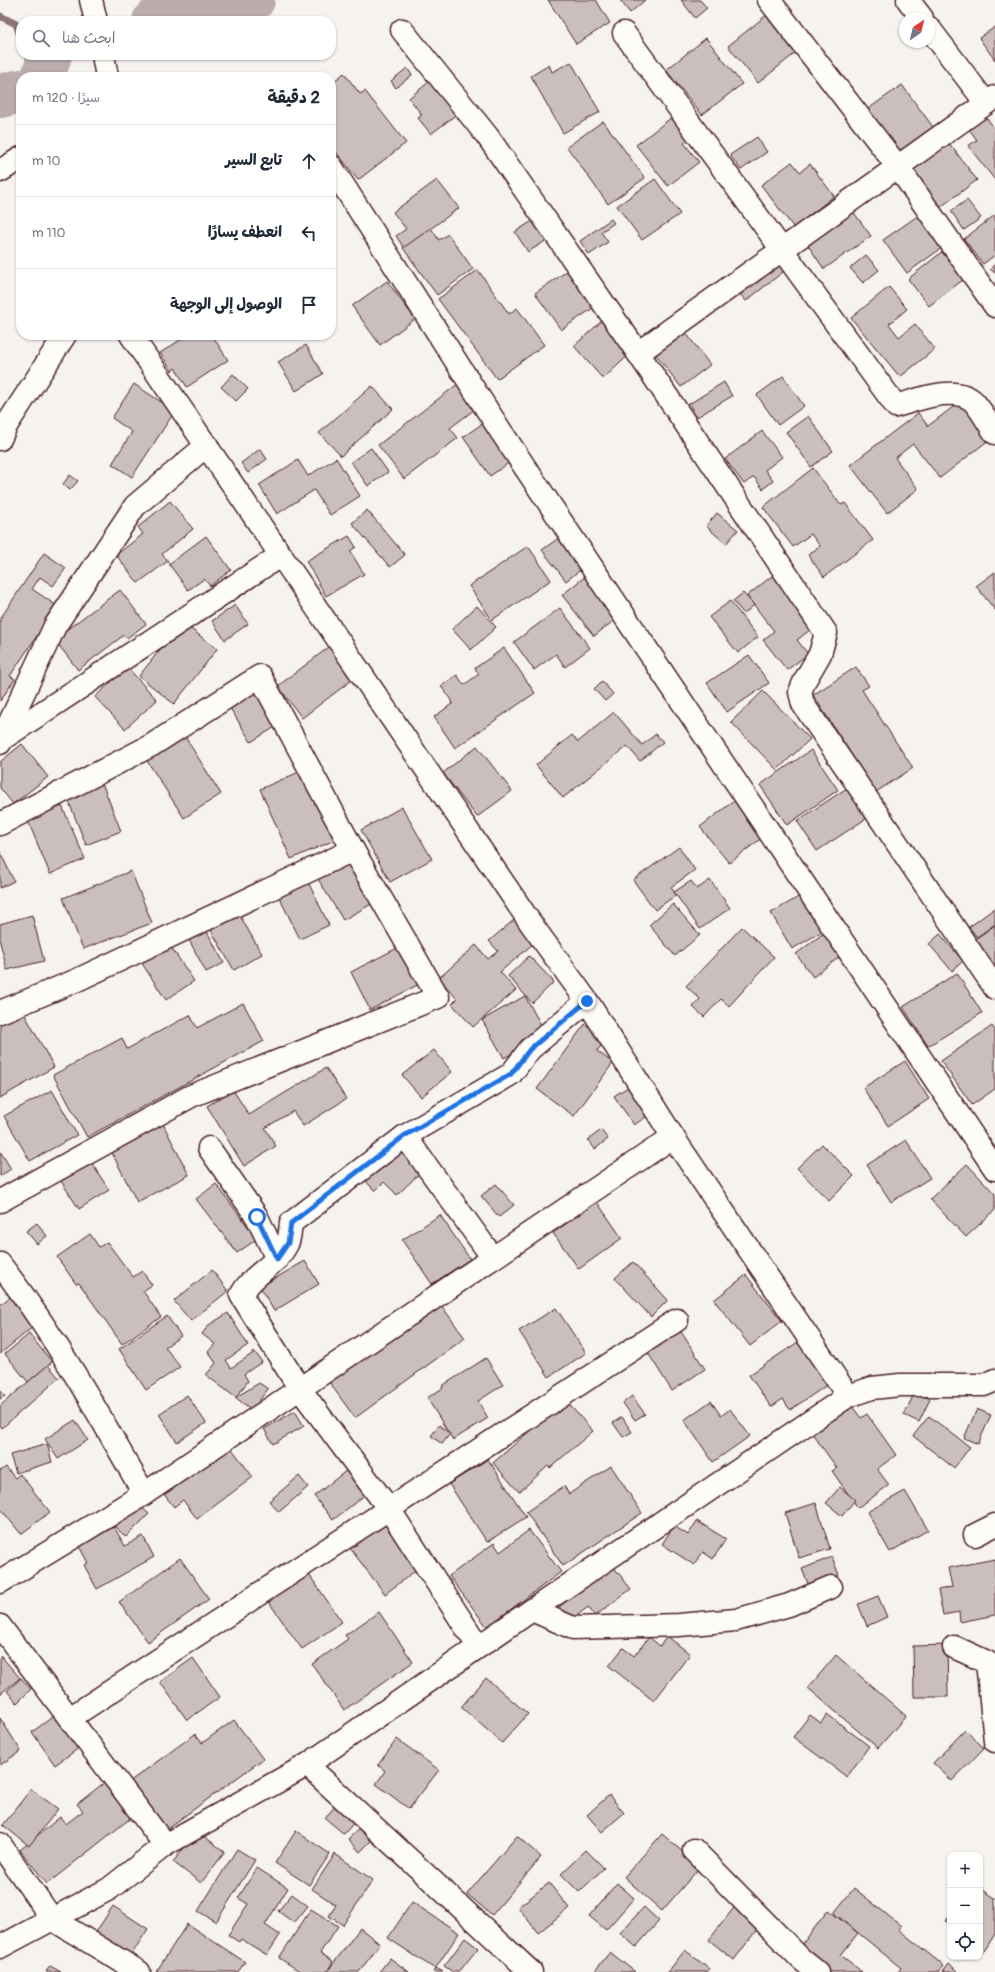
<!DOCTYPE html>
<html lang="ar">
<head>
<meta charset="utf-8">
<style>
	:root { --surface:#fff; --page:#f6f6f7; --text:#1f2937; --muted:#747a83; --line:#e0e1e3 }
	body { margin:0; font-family:Pangolin,"Playpen Sans Arabic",sans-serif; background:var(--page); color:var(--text); direction:rtl }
	.controls { position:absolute; right:12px; bottom:12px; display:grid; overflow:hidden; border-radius:8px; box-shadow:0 1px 3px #0004 }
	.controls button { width:36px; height:36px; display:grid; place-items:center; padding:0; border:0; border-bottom:1px solid var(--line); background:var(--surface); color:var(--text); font:20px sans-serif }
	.compass { position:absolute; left:899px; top:12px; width:36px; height:36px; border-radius:50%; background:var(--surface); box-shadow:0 1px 3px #0004; rotate:35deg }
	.stop { position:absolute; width:12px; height:12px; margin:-9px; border:3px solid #1a73e8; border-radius:50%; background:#fff }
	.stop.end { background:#1a73e8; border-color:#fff; box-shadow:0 1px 4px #0008 }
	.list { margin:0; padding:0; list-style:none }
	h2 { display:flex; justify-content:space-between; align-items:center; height:52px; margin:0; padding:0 16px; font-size:17px }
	h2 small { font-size:13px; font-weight:400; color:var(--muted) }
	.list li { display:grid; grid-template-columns:26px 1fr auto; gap:12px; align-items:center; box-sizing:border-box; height:72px; padding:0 16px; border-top:1px solid var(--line) }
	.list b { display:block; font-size:15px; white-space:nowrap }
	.list em { font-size:13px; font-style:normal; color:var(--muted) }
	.icon { flex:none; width:22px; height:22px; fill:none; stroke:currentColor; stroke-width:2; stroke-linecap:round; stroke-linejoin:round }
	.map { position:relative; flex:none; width:995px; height:1972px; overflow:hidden; direction:ltr }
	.search { position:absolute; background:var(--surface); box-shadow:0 1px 3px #0004; left:16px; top:16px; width:320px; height:44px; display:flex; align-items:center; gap:10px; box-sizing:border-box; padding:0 14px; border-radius:16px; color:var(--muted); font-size:15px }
	.panel { position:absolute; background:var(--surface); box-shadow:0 1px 3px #0004; left:16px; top:72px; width:320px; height:268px; border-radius:16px; direction:rtl }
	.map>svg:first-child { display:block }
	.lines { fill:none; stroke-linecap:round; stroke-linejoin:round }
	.stream { stroke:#8e7378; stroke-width:7 }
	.river { stroke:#bbabac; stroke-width:44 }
	.building { fill:#cbbfbe; stroke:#4a1f2b }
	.minor-casing { stroke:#4a1f2b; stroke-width:25 }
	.minor { stroke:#fdfcf7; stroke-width:22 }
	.route { stroke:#1a73e8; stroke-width:5 }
</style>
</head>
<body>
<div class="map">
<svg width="995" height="1972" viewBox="0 0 995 1972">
	<rect width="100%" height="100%" fill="#f6f3ef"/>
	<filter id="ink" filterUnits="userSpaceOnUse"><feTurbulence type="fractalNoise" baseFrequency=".025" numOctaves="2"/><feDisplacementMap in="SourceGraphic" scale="8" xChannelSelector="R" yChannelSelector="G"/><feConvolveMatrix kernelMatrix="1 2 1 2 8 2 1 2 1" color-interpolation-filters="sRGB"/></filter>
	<g filter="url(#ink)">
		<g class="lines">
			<g class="stream">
				<polyline points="0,16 16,24 21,38"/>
				<polyline points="28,55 36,77"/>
			</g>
			<g class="river">
				<polyline points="154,21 253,0"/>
				<polyline points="43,77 50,55"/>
				<polyline points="0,96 21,91"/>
			</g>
		</g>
		<g class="building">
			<polygon points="548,0 596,0 610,23 576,44"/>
			<polygon points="620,0 645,0 630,13"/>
			<polygon points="681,0 700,0 707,8 695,18"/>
			<polygon points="768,14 798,51 758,83 728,46"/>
			<polygon points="995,27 995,60 979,38"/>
			<polygon points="706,38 742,84 702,115 666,70"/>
			<polygon points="571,62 600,112 563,133 531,76 549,65 552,72"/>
			<polygon points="407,68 412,75 396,88 391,81"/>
			<polygon points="444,70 470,104 431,134 418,118 422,115 409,98"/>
			<polygon points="344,73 360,94 365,91 406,143 358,180 331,145 331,84"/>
			<polygon points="902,85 933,127 892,157 861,114"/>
			<polygon points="676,114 693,137 684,143 699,162 668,186 636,145"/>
			<polygon points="986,117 995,129 995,180 968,146 977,140 969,129"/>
			<polygon points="603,121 645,178 608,204 567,147"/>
			<polygon points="757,137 767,152 741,170 730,155"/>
			<polygon points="949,143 977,180 938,209 911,172"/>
			<polygon points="792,162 800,172 810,164 834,196 794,228 761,185"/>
			<polygon points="655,179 680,214 642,240 617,206"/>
			<polygon points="437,180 459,208 404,248 396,236 406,229 393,212"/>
			<polygon points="967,200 981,218 964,230 951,211"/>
			<polygon points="849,206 871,236 824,269 803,238"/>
			<polygon points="919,215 943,247 907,273 883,240"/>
			<polygon points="995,215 995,255 983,264 964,239"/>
			<polygon points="611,219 614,223 601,232 608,242 589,255 580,241"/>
			<polygon points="534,220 547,240 528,252 515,232"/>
			<polygon points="431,228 439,240 448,234 473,269 437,295 403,248"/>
			<polygon points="942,252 964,279 929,306 908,279"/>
			<polygon points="866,255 879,270 863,283 850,268"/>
			<polygon points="781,259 788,268 746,301 739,293"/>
			<polygon points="995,264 995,273 990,269"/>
			<polygon points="576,265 602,302 561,330 535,293"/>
			<polygon points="478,270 509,314 517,308 544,345 497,379 438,299"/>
			<polygon points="387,281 415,319 380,345 352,306"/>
			<polygon points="889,287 907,309 889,324 899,337 915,324 935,349 900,377 851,318"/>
			<polygon points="605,318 634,350 603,379 574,346"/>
			<polygon points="680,325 710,365 681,387 650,347"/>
			<polygon points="188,335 212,335 228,360 187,387 175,368 172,371 160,353"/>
			<polygon points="306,345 323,374 296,391 278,362"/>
			<polygon points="233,374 248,389 236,401 221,387"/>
			<polygon points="783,376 804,406 778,425 757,395"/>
			<polygon points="463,380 482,404 450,428 458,438 404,479 378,445"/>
			<polygon points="724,382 732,396 697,417 689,404"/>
			<polygon points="134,384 175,411 132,477 112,464 132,432 112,418"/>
			<polygon points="372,386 393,409 341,456 319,433"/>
			<polygon points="961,401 990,439 940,478 913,444 895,458 918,489 887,513 850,465 918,413 928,426"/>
			<polygon points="808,416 833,451 811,467 786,432"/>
			<polygon points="489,419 516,458 490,476 463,437"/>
			<polygon points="762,431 782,457 765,470 773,481 763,489 754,477 744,484 725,459"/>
			<polygon points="371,448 388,472 368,486 351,462"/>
			<polygon points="260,449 267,459 248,473 241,463"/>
			<polygon points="336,458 360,496 330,515 314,490 277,514 259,485 298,460 308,476"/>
			<polygon points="813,468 841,505 845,503 873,540 824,577 808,555 820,546 811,534 793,547 763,507"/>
			<polygon points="70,475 78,481 70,490 63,484"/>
			<polygon points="170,501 193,529 162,554 168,561 138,583 116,555 143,534 138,527"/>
			<polygon points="367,510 405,555 390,567 352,523"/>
			<polygon points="717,513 738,530 726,544 706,526"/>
			<polygon points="206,536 231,570 210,586 204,579 188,590 169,564"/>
			<polygon points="349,536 356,547 350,551 364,574 326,596 306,561"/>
			<polygon points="560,537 583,568 566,581 542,550"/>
			<polygon points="528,546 551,580 492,620 469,586"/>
			<polygon points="44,553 66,568 53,586 40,577 32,589 57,606 10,676 15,679 0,701 0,619"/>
			<polygon points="597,567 632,607 594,636 562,595"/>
			<polygon points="778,571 819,623 797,640 808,654 787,670 763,640 774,631 747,596"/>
			<polygon points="995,572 995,610 976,586"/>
			<polygon points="120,590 146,624 127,638 124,635 78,670 54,639"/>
			<polygon points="743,593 754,605 744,614 733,601"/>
			<polygon points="730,601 758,637 738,653 709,617"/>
			<polygon points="235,605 248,624 225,640 212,621"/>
			<polygon points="477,606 496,627 471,650 452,629"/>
			<polygon points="560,608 590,648 565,667 556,654 534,670 514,642"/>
			<polygon points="182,622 217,649 174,704 139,676"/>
			<polygon points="333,644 357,676 302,718 278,686"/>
			<polygon points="504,648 535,693 455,748 434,717 453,703 441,686 457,675 464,685 479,674 475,668"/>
			<polygon points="749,655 769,683 727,712 707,683"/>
			<polygon points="127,667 157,700 125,729 95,697"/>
			<polygon points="856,667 869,686 862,690 913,768 876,792 813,695"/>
			<polygon points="602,681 613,694 605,701 594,689"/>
			<polygon points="258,690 280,724 251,742 230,708"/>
			<polygon points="763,691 810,739 777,770 731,722"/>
			<polygon points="614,712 642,745 656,734 663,742 640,761 627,746 563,798 536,765 572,735 578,742"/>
			<polygon points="182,732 221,794 184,818 144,756"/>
			<polygon points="22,744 48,777 13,804 0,788 0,762"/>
			<polygon points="477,746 512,791 477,817 443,773"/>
			<polygon points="811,750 838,790 787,825 760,785"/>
			<polygon points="306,769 337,839 291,859 260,789"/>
			<polygon points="102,783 121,831 86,845 67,797"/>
			<polygon points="847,788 867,818 817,851 797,821"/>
			<polygon points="743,794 771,831 729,863 700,827"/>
			<polygon points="62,806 85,859 50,874 28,821"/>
			<polygon points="402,807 432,859 390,882 361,830"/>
			<polygon points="679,847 695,870 671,887 676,895 655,910 633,880"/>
			<polygon points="0,852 14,881 0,888"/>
			<polygon points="350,860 375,902 343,920 318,879"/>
			<polygon points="131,871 152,923 83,949 63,898"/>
			<polygon points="710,880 730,908 700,929 674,892 691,881 697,889"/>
			<polygon points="308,882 329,925 300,939 279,897"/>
			<polygon points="807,892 828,928 792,949 771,913"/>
			<polygon points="673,904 700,935 675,956 649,925"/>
			<polygon points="995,908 995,924 977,937 969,927"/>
			<polygon points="236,909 262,954 234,970 208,925"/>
			<polygon points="32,915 44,961 7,970 0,942 0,924"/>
			<polygon points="514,920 534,943 500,972 516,990 473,1027 452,1004 457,999 439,978 476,945 488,959 498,951 489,941"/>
			<polygon points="995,925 995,969 974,940"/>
			<polygon points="742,927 774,957 729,1006 721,999 704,1017 693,1007 700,999 686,986"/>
			<polygon points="205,928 224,963 206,972 188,938"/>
			<polygon points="829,929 846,952 813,977 796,954"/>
			<polygon points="940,934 963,961 952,971 929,944"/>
			<polygon points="169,944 194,981 166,1000 141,962"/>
			<polygon points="403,945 423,982 370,1010 351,972"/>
			<polygon points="529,956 554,982 532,1003 508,976"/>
			<polygon points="957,973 982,1013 928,1046 903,1007"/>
			<polygon points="525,996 546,1034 504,1058 482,1020"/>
			<polygon points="243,1003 264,1041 87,1137 53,1075 122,1038 127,1049 190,1015 197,1028"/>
			<polygon points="20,1006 54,1067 0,1098 0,1018"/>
			<polygon points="585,1024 606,1039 597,1051 613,1063 574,1116 537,1089"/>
			<polygon points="992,1026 995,1030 995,1089 972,1105 941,1061"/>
			<polygon points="434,1050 452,1072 421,1097 402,1075"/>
			<polygon points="905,1061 929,1099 888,1126 863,1088"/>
			<polygon points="326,1068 346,1099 303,1126 293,1111 265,1128 276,1146 244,1166 207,1106 233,1090 249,1115"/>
			<polygon points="631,1085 650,1114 634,1125 614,1096"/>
			<polygon points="52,1090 77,1135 30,1161 4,1116"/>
			<polygon points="162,1122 189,1175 137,1202 110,1149"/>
			<polygon points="601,1130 608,1139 595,1149 588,1140"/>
			<polygon points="906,1140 930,1178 891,1202 867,1165"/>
			<polygon points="822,1144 854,1176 829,1201 797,1168"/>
			<polygon points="396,1147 420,1173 397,1195 384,1182 375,1191 363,1178"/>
			<polygon points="0,1151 11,1169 0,1176"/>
			<polygon points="89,1159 109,1190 79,1209 59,1178"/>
			<polygon points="967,1164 995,1194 995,1210 966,1237 930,1199"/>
			<polygon points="216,1184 257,1239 237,1253 196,1199"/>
			<polygon points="496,1184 514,1205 499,1217 481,1196"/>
			<polygon points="597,1202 622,1238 579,1269 553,1233"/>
			<polygon points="440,1215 470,1259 432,1284 402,1240"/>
			<polygon points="37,1223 47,1236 37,1244 26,1231"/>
			<polygon points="90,1234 99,1247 107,1242 133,1277 142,1271 152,1285 143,1291 161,1317 122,1344 79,1283 76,1284 57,1257"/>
			<polygon points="305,1261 319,1284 274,1311 260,1287"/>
			<polygon points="633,1262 668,1300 651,1317 615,1278"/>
			<polygon points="212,1270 228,1291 191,1321 174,1301"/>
			<polygon points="746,1275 782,1321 750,1346 714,1300"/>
			<polygon points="10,1297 33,1327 0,1354 0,1305"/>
			<polygon points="438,1301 465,1338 355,1418 324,1375"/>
			<polygon points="556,1308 586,1353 549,1377 519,1331"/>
			<polygon points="228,1313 248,1345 226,1360 231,1368 255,1352 262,1362 244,1374 248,1381 236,1397 259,1383 268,1389 252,1410 206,1375 216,1363 208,1352 215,1344 202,1334 209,1325"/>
			<polygon points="167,1316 181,1336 165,1347 180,1367 146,1390 119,1349"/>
			<polygon points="676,1324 705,1369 672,1391 643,1345"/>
			<polygon points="29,1334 52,1362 28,1382 5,1354"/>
			<polygon points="801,1340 830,1383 790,1410 783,1399 771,1407 749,1375"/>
			<polygon points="486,1358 503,1385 478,1401 488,1418 453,1440 427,1398 443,1388 442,1386"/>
			<polygon points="48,1365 59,1378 2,1428 0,1425 0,1406"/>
			<polygon points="0,1390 5,1396 0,1399"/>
			<polygon points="915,1392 930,1399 919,1422 904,1415"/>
			<polygon points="187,1395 206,1423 177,1442 159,1414"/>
			<polygon points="632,1396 645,1414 635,1420 623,1403"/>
			<polygon points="565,1400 593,1431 550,1468 548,1466 519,1492 493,1463"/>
			<polygon points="711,1401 721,1416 730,1409 750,1436 713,1462 684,1420"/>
			<polygon points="848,1401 861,1418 867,1414 896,1455 877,1469 889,1485 858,1508 832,1471 837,1468 809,1429"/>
			<polygon points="977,1409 991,1415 978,1444 964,1438"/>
			<polygon points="295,1411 304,1426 273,1444 264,1429"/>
			<polygon points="929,1416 970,1447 954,1468 913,1436"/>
			<polygon points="622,1417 632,1432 623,1437 613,1423"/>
			<polygon points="75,1420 88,1440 58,1459 45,1439"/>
			<polygon points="439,1425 450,1434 442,1444 431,1436"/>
			<polygon points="47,1444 52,1462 16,1473 10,1455"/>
			<polygon points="229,1445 253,1477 197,1519 183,1500 174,1507 163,1493"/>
			<polygon points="488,1459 526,1517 487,1542 449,1484"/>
			<polygon points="611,1466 642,1513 563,1566 526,1512 564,1486 569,1494"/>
			<polygon points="6,1467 15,1478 20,1474 50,1512 21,1534 0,1508 0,1471"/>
			<polygon points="347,1470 366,1494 333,1520 314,1496"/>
			<polygon points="299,1476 308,1487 279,1512 269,1501"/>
			<polygon points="840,1487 855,1500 842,1516 826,1503"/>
			<polygon points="905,1491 928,1530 890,1552 867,1512"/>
			<polygon points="135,1501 149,1514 126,1537 112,1524"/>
			<polygon points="816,1503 830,1549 799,1558 785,1513"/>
			<polygon points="383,1521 419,1568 385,1594 349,1547"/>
			<polygon points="697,1521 726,1539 713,1559 703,1552 694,1565 662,1544 674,1526 688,1535"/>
			<polygon points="114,1527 125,1546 143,1536 154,1557 97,1589 84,1565 88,1563 79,1546"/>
			<polygon points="529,1530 561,1572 487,1627 449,1576 494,1543 500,1552"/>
			<polygon points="832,1557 839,1575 809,1586 802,1569"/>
			<polygon points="180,1558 209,1599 148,1642 119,1602"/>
			<polygon points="995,1559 995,1615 960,1622 959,1612 943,1615 938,1590 952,1587 948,1568"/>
			<polygon points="612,1565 631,1589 595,1616 588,1607 570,1621 559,1607"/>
			<polygon points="308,1573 342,1622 302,1649 268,1601"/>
			<polygon points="878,1596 887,1617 867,1626 858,1604"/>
			<polygon points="379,1612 413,1662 344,1710 312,1664 348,1639 345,1635"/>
			<polygon points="667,1636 690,1654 654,1701 609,1666 623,1648 634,1656 649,1637 660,1646"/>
			<polygon points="947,1645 948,1697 914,1697 913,1646"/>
			<polygon points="836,1655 906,1716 878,1748 808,1688"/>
			<polygon points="1,1656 20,1678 0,1694 0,1657"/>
			<polygon points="193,1658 220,1697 187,1720 160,1682"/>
			<polygon points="21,1678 31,1689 17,1703 7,1691"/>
			<polygon points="486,1678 528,1714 502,1743 461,1707"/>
			<polygon points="827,1714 869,1746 847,1777 793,1737 810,1715 821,1723"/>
			<polygon points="55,1715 79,1748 55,1765 32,1732"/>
			<polygon points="0,1718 21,1751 0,1765"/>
			<polygon points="234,1720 263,1759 164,1831 129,1782 195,1734 202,1743"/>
			<polygon points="965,1730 984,1748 952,1781 933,1763"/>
			<polygon points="397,1739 439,1770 409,1809 376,1784 385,1771 378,1765"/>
			<polygon points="105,1782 132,1817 47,1884 20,1850 60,1817 66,1824 83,1811 77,1804"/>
			<polygon points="31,1789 58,1809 29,1846 3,1825"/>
			<polygon points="609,1795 624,1813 602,1832 587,1815"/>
			<polygon points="337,1804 356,1820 344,1834 325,1818"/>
			<polygon points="366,1822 378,1834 360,1852 348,1839"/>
			<polygon points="197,1831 225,1852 201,1883 173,1862"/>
			<polygon points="296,1831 330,1854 309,1885 275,1863"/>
			<polygon points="662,1834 700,1867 662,1911 624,1877"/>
			<polygon points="517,1836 541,1857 492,1915 467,1894"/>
			<polygon points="237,1849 255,1860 216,1922 198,1911"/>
			<polygon points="586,1850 604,1868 579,1892 561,1874"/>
			<polygon points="335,1854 373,1880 343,1925 329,1916 336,1905 312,1889"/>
			<polygon points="257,1868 288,1888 265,1925 280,1935 267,1955 241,1939 239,1942 228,1935 248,1904 238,1898"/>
			<polygon points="549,1883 569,1908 538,1933 518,1907"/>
			<polygon points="617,1883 634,1898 606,1930 589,1916"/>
			<polygon points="854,1888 901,1926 898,1929 944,1966 939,1972 898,1972 901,1968 834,1913"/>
			<polygon points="980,1888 995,1898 995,1934 983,1953 980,1951"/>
			<polygon points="292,1894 308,1906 294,1923 278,1911"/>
			<polygon points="412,1902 459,1933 435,1969 388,1938"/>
			<polygon points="736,1905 761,1924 734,1960 709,1940"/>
			<polygon points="113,1906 148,1929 129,1958 94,1935"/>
			<polygon points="644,1907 659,1921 636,1947 620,1933"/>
			<polygon points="311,1909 338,1926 320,1953 333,1961 327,1972 301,1972 279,1958"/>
			<polygon points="828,1910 858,1933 841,1955 862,1972 827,1972 798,1950"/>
			<polygon points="950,1915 950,1923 946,1921"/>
			<polygon points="187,1924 245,1962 238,1972 156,1972"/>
			<polygon points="360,1928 380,1944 359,1972 327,1972"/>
			<polygon points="465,1938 478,1948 459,1972 453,1972 444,1966"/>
			<polygon points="685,1950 709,1969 707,1972 668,1972"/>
			<polygon points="610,1952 635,1972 594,1972"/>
			<polygon points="390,1958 409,1972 379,1972"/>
			<polygon points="949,1964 959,1972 943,1972"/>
			<polygon points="50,1966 61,1972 46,1972"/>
			<polygon points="436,1968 443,1972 433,1972"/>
		</g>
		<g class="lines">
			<defs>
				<g id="minor">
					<polyline points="91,0 96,21"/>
					<polyline points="769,0 898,167 995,306"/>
					<polyline points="908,0 922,18"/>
					<polyline points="929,28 986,103"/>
					<polyline points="402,30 488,137 638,353 826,633 820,654 805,680 800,692 803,704 995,988"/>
					<path d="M624,33L896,406C917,400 956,384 974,402C982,411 988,423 995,433"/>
					<polyline points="103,55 107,77"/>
					<polyline points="331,166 500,430 995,1169"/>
					<polyline points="0,171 21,158"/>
					<polyline points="131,335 532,925 587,1001 673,1137 848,1396"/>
					<polyline points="638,353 995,97"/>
					<polyline points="0,439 6,426 65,335"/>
					<polyline points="2,739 281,555"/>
					<polyline points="0,743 55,626 135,506 207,445"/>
					<polyline points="0,824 152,745 260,676 353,850 438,997 191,1096 0,1201"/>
					<polyline points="0,1012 75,981 353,850"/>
					<polyline points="209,1148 257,1217 277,1259"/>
					<polyline points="493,1258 673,1137"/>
					<path d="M0,1264C56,1337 99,1414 144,1494L0,1582"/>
					<polyline points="144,1494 493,1258 405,1136"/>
					<polyline points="975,1535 995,1525"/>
					<polyline points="532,1610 573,1628 679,1625 736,1620 789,1605 831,1587"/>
					<polyline points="0,1626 165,1845"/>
					<path d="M478,1646L389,1509L300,1389L241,1295C252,1274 276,1266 287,1244C290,1239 290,1229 291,1223L405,1136L511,1074L530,1049L587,1001"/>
					<polyline points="954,1647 987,1662 995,1741"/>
					<polyline points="70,1718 677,1320"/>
					<polyline points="307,1765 531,1972"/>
					<polyline points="0,1844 52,1919 139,1972"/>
					<polyline points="694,1850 801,1959 817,1972"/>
					<polyline points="0,1947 109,1889 165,1845 307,1765 532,1610 848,1396 872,1388 900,1385 984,1385 995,1380"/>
				</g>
			</defs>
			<use href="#minor" class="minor-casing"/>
			<use href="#minor" class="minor"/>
		</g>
	</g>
	<g class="lines" filter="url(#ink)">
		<polyline class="route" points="257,1217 277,1259 288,1243 291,1223 404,1136 511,1074 530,1049 587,1001"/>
	</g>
</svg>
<div class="controls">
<button>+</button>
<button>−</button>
<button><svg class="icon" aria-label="locate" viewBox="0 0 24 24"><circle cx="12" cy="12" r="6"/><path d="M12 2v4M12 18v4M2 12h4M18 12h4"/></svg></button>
</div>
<svg class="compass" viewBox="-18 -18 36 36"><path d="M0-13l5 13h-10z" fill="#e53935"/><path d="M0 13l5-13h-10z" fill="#747a83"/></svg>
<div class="stop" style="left:257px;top:1217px"></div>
<div class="stop end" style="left:587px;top:1001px"></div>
<div class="search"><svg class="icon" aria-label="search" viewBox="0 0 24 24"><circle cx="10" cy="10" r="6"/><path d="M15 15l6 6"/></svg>ابحث هنا</div>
<section class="panel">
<h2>2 دقيقة<small>سيرًا · 120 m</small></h2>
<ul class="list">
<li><svg class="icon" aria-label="ahead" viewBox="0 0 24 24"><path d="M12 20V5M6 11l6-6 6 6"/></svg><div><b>تابع السير</b></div><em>10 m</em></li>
<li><svg class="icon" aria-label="left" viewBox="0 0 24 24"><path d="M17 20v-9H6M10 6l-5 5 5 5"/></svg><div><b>انعطف يسارًا</b></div><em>110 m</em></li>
<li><svg class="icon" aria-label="arrive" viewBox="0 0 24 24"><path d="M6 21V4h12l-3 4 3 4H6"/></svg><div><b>الوصول إلى الوجهة</b></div></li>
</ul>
</section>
</div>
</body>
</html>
